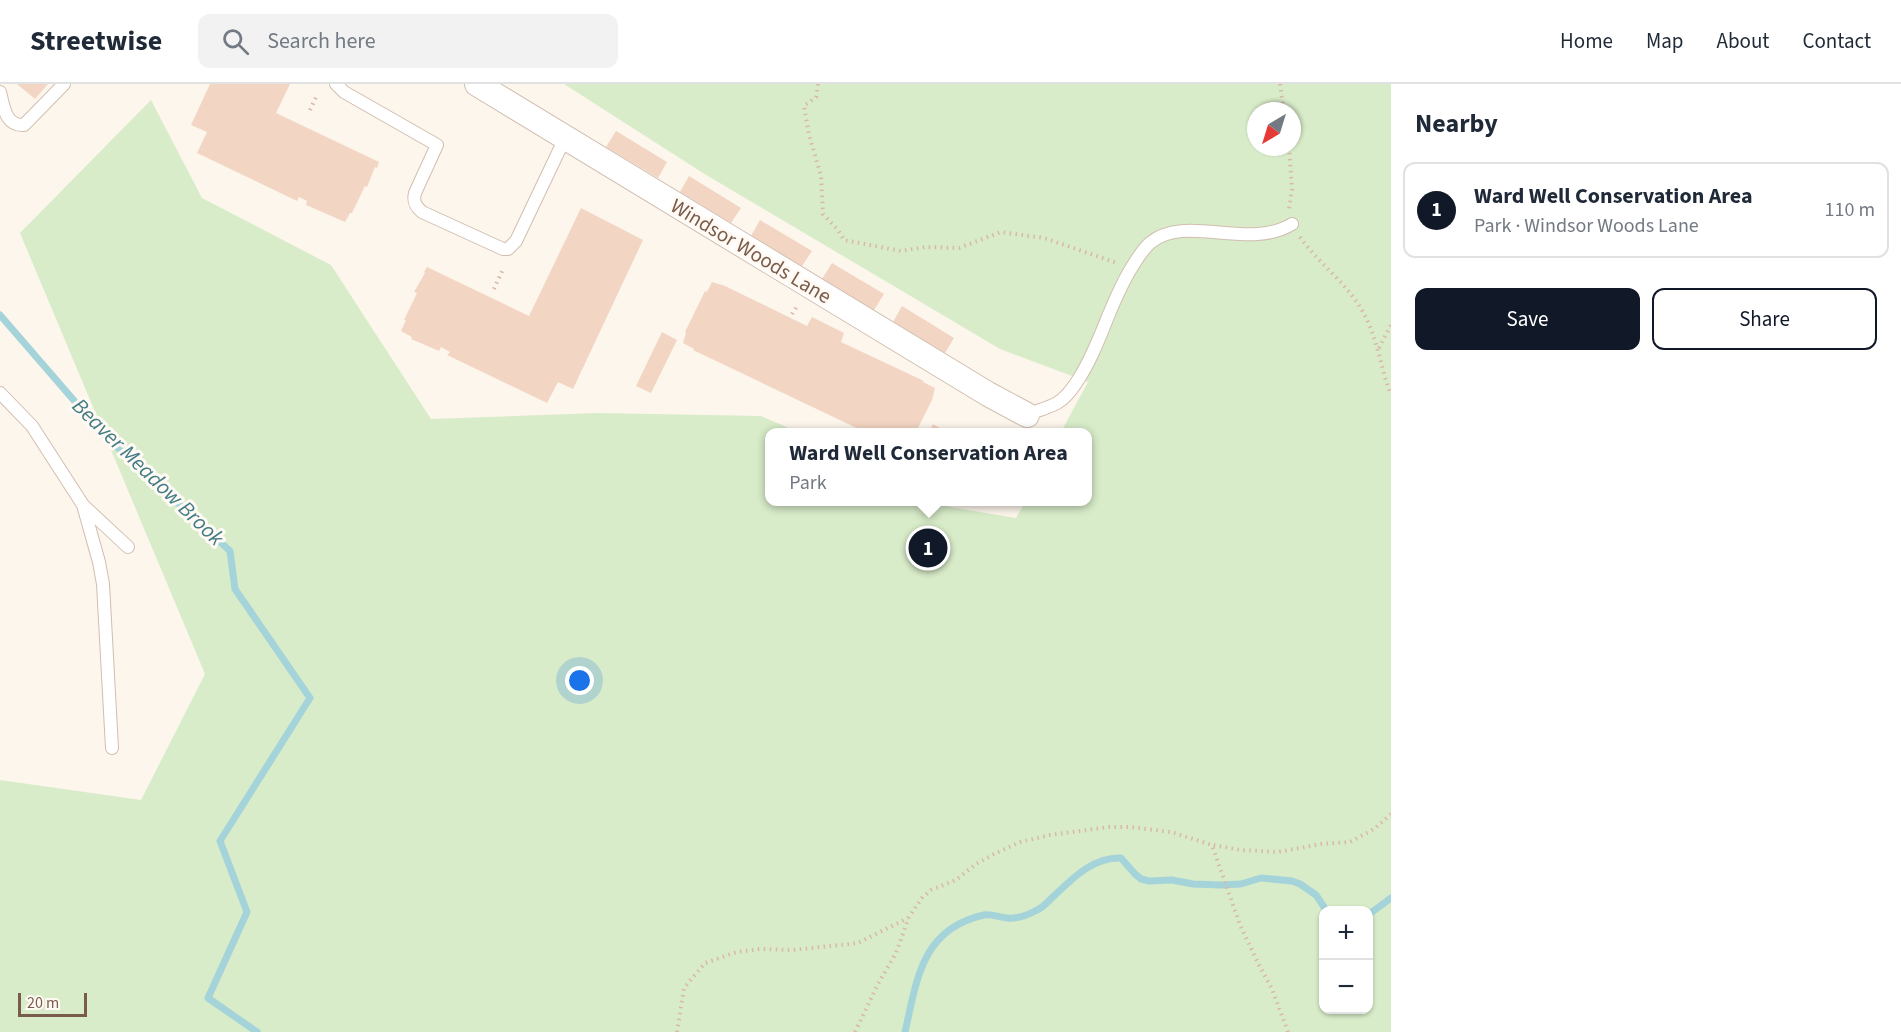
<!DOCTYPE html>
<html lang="en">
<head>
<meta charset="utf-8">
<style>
	:root { --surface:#fff; --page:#f2f2f3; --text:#1f2937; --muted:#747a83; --line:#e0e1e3; --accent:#111827 }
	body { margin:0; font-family:"Source Sans 3",sans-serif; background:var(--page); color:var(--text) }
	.controls { position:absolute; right:18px; bottom:18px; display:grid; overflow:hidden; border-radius:12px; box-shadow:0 2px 4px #0004 }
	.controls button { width:54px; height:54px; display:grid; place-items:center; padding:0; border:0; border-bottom:2px solid var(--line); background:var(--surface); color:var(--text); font:30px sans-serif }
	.compass { position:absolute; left:1247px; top:18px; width:54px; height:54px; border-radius:50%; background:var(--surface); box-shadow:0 2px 4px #0004; rotate:218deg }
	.scale { position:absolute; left:18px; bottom:15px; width:69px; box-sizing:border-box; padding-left:6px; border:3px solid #7a5c4d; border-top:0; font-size:16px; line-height:21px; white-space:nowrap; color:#7a5c4d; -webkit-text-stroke:4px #fffaf3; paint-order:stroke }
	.you { position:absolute; left:580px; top:597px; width:21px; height:21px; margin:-15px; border:4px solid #fff; border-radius:50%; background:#1a73e8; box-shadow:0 0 0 9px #1a73e833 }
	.badge { display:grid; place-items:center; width:39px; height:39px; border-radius:50%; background:var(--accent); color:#fff; font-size:20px; font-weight:700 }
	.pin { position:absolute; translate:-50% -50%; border:3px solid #fff; box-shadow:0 2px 6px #0006 }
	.popup { position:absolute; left:765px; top:344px; width:327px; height:78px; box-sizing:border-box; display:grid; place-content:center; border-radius:12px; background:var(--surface); filter:drop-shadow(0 2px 4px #0005); font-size:20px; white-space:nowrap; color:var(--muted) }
	.popup b { font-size:22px; color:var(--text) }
	.popup::after { content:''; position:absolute; left:50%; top:100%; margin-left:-12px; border:12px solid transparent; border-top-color:var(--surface) }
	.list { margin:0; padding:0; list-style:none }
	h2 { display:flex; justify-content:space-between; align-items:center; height:78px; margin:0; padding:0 24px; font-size:26px }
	h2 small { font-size:20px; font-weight:400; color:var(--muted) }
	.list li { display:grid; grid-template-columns:39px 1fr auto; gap:18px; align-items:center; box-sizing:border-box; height:96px; margin:0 12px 12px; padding:0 12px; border:2px solid var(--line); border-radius:12px }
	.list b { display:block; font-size:22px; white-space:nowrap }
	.list p { margin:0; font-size:20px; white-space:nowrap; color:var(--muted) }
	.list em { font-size:20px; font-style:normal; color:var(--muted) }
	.actions { display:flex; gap:12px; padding:18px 24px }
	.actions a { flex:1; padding:14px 0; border:2px solid var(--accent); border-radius:12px; text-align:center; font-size:21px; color:var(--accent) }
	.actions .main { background:var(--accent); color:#fff }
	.icon { flex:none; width:33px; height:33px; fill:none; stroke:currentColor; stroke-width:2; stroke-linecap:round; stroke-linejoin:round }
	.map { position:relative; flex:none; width:1391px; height:948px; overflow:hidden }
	header { display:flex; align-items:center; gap:36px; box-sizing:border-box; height:84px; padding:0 30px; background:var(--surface); border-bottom:2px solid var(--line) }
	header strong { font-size:28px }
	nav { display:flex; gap:33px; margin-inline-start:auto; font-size:21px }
	.search { width:420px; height:54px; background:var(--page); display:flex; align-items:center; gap:15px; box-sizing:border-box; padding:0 21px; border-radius:12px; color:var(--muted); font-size:22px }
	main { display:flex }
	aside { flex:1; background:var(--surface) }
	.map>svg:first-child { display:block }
	.green { fill:#d8ecc9; fill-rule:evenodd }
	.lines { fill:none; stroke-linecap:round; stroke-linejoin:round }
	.stream { stroke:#a5d3da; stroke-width:7 }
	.building { fill:#f3d5c3 }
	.lane-casing { stroke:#d1beb0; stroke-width:14 }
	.street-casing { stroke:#d1beb0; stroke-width:26 }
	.path { stroke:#d9b8a5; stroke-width:4; stroke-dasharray:1.5 4.5; stroke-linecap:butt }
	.lane { stroke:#fff; stroke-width:12 }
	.street { stroke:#fff; stroke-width:24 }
	.labels { text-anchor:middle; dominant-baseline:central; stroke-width:6; stroke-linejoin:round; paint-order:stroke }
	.street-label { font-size:21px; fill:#7a5c4d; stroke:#fffaf3 }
	.water-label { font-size:22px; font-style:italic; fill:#437c86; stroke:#fffaf3 }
</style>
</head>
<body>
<header>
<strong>Streetwise</strong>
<div class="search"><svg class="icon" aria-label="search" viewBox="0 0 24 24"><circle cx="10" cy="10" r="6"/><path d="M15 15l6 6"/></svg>Search here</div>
<nav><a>Home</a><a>Map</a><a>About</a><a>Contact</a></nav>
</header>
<main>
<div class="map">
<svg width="1391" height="948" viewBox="0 0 1391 948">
	<rect width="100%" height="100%" fill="#fdf6ec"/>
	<path class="green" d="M564,0H1391V948H0V696L141,716L205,590L20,149L151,16L202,114L331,181L431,335L598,329L761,332L798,348H769V418H943L950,423L1016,434L1025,418H1087V348H1061L1088,298L1000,265L703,89ZM1256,27H1292V63H1256ZM1324,826H1368V926H1324Z"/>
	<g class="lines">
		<g class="stream">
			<polyline points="0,231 103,350 230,467 235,505 310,614 220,757 247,828 208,914 257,948"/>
			<polyline points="1368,831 1391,814"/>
			<path d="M905,948C917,896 921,845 984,831C993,830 998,833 1007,834C1017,835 1028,831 1037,826C1044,823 1049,816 1055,811C1073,794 1093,773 1121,774L1135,790L1141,795L1149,797L1172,796L1193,800L1221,801L1241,800L1261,794L1292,797L1300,800L1316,811L1326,826"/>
		</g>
	</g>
	<g class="building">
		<polygon points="17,0 48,0 35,15"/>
		<polygon points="210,0 290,0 276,29 379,78 377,84 375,83 367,103 365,102 352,129 350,129 345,138 306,121 307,117 299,113 297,117 197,69 207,48 191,41"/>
		<polygon points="616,47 667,78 658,94 606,63"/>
		<polygon points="689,92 741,124 731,139 680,108"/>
		<polygon points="581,124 643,156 573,305 558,298 547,319 447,271 450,268 441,263 439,267 411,255 412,253 401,247 406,236 404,236 417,209 414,208 425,189 424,188 427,183 529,232"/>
		<polygon points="760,136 812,167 802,182 751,152"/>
		<polygon points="832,179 884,210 874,226 822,195"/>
		<polygon points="712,198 725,202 807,242 812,233 844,249 841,258 924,297 923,298 935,304 932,316 916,348 865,348 693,266 694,265 683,259 686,249 685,248 705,207 707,208"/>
		<polygon points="902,222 954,254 945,269 893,238"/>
		<polygon points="662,248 677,256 651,309 636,302"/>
		<polygon points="933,340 947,348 929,348"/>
	</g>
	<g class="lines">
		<defs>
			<g id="lane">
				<path d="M336,0L344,8L437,61L415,109C413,117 415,122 422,128L503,165H508L516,157L565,54"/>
				<path d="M0,8C4,23 5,42 24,41L64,0"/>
				<polyline points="0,309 32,342 83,421 99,478 103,500 112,664"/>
				<path d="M1027,331C1036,327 1048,324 1057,319C1066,314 1073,304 1078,296C1100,262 1108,224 1129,188C1135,178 1141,167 1150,159C1185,129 1248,167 1292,140"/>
				<polyline points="84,422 128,463"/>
			</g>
			<polyline id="street" points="477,0 988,310 1027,331"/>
		</defs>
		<use href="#lane" class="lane-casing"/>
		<use href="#street" class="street-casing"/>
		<g class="path">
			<polyline points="818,0 816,13 804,22 809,51 821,92 823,130 838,146 844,156 901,167 925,163 959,164 1001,148 1044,154 1117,179"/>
			<polyline points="1280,0 1284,27"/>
			<polyline points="310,26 317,11"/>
			<polyline points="1289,63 1292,105 1289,125"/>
			<path d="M1300,153C1319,180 1347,199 1363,228C1378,254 1380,283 1391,311"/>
			<polyline points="494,205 503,185"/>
			<polyline points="792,230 798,221"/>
			<polyline points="1379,264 1391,241"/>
			<polyline points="677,948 684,904 705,879 737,868 760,865 793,866 858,859 908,834"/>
			<polyline points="855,948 878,900 896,869 909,833 922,814 931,806 956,796 976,780 996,769 1020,758 1050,751 1109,743 1130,743 1171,748 1212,761"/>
			<polyline points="1288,948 1272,905 1259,881 1240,841 1212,761 1241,766 1278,768 1321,760 1350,758 1374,745 1391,730"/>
		</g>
		<use href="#lane" class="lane"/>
		<use href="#street" class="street"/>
	</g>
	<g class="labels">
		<g class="street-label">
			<text transform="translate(751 167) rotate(31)">Windsor Woods Lane</text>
		</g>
		<g class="water-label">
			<text transform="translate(148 388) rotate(44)">Beaver Meadow Brook</text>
		</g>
	</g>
</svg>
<div class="controls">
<button>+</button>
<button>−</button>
</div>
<svg class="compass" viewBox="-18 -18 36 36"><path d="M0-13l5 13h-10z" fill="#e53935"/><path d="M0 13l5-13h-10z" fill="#747a83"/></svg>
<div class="scale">20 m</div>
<div class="you"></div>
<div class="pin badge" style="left:928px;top:464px">1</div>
<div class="popup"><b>Ward Well Conservation Area</b>Park</div>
</div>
<aside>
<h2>Nearby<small></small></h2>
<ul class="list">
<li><span class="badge">1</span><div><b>Ward Well Conservation Area</b><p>Park · Windsor Woods Lane</p></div><em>110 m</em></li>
</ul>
<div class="actions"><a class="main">Save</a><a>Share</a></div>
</aside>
</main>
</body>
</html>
